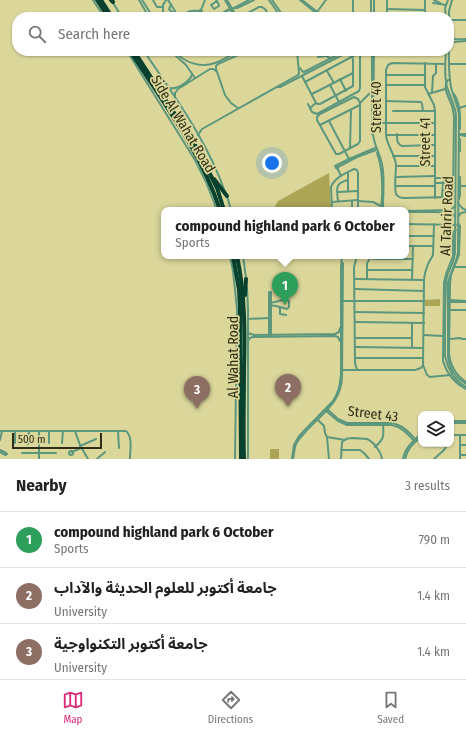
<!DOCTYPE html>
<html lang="en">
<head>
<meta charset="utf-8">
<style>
	:root { --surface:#fff; --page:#f6f6f6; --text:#222; --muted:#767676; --line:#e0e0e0; --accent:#db2777 }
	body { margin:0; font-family:"Fira Sans Condensed","Noto Sans Arabic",sans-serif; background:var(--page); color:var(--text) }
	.controls { position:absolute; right:12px; bottom:12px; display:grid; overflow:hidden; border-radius:8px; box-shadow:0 1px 3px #0004 }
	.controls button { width:36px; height:36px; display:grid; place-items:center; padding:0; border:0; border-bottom:1px solid var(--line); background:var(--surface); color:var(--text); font:20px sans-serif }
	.scale { position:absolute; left:12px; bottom:10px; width:90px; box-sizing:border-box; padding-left:4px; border:2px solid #2f2d15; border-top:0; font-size:11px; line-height:14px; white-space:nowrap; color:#2f2d15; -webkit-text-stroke:3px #dbd79b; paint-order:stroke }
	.you { position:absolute; left:272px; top:163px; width:14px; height:14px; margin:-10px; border:3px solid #fff; border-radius:50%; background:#1a73e8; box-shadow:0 0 0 6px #1a73e833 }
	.badge { display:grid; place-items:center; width:26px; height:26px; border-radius:50%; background:var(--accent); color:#fff; font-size:13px; font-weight:700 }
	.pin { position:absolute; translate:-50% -33px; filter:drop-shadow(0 1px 2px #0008) }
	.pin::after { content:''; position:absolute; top:21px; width:14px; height:12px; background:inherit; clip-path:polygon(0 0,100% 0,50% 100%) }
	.popup { position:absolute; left:161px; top:207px; width:248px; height:52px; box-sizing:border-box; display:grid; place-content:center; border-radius:8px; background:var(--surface); filter:drop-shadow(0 1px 3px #0005); font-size:13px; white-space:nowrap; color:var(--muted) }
	.popup b { font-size:15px; color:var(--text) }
	.popup::after { content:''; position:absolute; left:50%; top:100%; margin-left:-8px; border:8px solid transparent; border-top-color:var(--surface) }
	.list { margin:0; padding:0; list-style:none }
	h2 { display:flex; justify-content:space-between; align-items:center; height:52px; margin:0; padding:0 16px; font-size:17px }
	h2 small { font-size:13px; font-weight:400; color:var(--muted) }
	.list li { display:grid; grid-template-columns:26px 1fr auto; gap:12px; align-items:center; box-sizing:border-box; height:56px; padding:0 16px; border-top:1px solid var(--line) }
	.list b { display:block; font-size:15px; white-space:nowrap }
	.list p { margin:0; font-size:13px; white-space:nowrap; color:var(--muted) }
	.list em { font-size:13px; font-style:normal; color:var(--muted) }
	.icon { flex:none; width:22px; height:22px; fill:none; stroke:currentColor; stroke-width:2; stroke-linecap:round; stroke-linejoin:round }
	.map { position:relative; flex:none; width:466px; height:459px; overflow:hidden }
	.search { position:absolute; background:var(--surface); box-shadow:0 1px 3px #0004; left:12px; right:12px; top:12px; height:44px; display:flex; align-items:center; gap:10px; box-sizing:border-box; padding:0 14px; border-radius:16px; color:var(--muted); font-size:15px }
	.sheet { height:220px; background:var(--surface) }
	nav { display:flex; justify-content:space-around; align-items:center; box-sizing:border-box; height:56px; border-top:1px solid var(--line); background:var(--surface); font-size:11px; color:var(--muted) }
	nav a { display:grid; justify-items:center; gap:2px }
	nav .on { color:var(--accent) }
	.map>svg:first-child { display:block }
	.green { fill:#aca555 }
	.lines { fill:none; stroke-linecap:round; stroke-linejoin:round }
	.minor { stroke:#5c977d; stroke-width:2 }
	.highway { stroke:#08412e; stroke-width:4 }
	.labels { text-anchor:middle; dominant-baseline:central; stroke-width:3.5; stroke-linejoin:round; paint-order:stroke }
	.street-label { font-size:14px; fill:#2f2d15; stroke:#dbd79b }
</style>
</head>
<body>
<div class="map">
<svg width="466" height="459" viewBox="0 0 466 459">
	<rect width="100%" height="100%" fill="#dbd79b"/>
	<g class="green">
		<polygon points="329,173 331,210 273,210 278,201"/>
		<polygon points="440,299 440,306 425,306 425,300"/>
		<rect x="270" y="449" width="9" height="10"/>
	</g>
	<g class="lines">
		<g class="minor">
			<polyline points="93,0 104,17"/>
			<polyline points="139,0 149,17"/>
			<polyline points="142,0 153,17"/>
			<polyline points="153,0 157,7 163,7"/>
			<polyline points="168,0 175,11 175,12 173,13"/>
			<polyline points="216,0 219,5 219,6 214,9 211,5 217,1"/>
			<polyline points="225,0 235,17"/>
			<polyline points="227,0 237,17"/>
			<polyline points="269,0 281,17"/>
			<polyline points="272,0 284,17"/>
			<polyline points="300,0 321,17"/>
			<polyline points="302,0 324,17"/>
			<polyline points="374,0 374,17"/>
			<polyline points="387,0 387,13 388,17"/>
			<polyline points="434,0 440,3"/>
			<polyline points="113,3 122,17"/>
			<polyline points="433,3 446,5"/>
			<polyline points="171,4 169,9 173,13"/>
			<polyline points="236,7 234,8 237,8 254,0"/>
			<polyline points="236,7 249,0"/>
			<polyline points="387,9 425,10"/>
			<polygon points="200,10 202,11 201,13 200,12"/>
			<polyline points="201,10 205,0"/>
			<polyline points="190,11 190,17"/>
			<polyline points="163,12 163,5 166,0"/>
			<polyline points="317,12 326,0"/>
			<polyline points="202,13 205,17"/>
			<polygon points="244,14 246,13 246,15 245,16"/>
			<polyline points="246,14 259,7 262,7 266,10 268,17"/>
			<polyline points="155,16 157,17 162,14 164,15 165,14 163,12 162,14"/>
			<polyline points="220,16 229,10"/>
			<path d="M180,17C186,12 191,10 200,11"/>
			<polyline points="216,17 227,10 234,8"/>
			<polyline points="270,17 279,15"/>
			<polyline points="345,17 353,14"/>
			<polyline points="350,17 353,16 353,0"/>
			<polyline points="371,17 371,0"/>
			<polyline points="425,17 425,0"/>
			<polyline points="446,17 445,8 448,0"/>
			<polyline points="449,17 449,11 452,0"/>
			<polyline points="449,20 466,20"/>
			<path d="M449,35C453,41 460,39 466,39"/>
			<path d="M449,42C449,57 448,72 451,87C453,96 458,105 459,115L458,252C457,263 450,272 448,283V356C449,368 456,378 466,384"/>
			<polyline points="450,45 454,42 466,41"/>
			<polyline points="127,51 195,160 206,182 217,210"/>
			<path d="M144,51C174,96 207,140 225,192"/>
			<polyline points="171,51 176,56 186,65 195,78"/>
			<path d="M175,51C184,63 201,68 215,63C223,60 231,54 239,52C241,52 243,52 245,51"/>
			<polyline points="294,51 297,55"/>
			<polyline points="372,51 372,134"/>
			<path d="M374,51L373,134C374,145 380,154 382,164C385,178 383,193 383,206L384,209"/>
			<path d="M446,51C445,63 444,75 447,87C450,97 455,105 456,115L455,253L453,262L448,273L446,281L445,313V356L448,366L453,376L460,383L466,387"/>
			<polyline points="318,57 326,56 330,58"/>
			<polyline points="425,63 425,87 434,105 435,111 435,198"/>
			<path d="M445,64L392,63L388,65L386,70V135C387,146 395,154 396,165C396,172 394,188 396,194C398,197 401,198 404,198L453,197"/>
			<polyline points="449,64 466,64"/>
			<polyline points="300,68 302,71 304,72 345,51"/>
			<polyline points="327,71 334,83"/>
			<polyline points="387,75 425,75"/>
			<polyline points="302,76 316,103 318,104 320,104 353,86 353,60 350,51"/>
			<polyline points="340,79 346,91"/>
			<path d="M450,80H448C442,88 449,97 452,106C453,109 453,112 454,116L453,197"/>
			<polyline points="305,82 355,55 359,54 360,55 360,88 359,91 317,114 312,112 308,104"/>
			<polyline points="330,85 339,102"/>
			<polyline points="386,85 425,85"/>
			<polyline points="278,87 280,87 350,51"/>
			<path d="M169,88C177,90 189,82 192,75"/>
			<polyline points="432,92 433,76 436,73 436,64"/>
			<polyline points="312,94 353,73"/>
			<polyline points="428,94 445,89"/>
			<path d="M454,94C461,105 460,117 460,129"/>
			<polyline points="175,97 175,93 178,89 210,69 213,69 216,71"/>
			<polygon points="354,97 358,99 360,103 360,141 358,144 339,154 336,154 317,120 317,117 320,114"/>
			<polyline points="386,101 421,102 422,104 423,111"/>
			<polyline points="360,103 372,91"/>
			<polyline points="238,108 231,103 225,95 216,69 216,66 218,64 240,54 242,52"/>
			<polyline points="310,108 316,103"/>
			<polyline points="459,108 466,106"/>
			<polyline points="393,111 435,111"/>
			<polyline points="329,121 349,159"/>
			<polyline points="374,123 435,123"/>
			<polyline points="320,125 360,105"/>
			<path d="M397,134C397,140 397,144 402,146L435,145"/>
			<polyline points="460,134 466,134"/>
			<polyline points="198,135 202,129 298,75 299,73 297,51"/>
			<polyline points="386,135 435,135"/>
			<polyline points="460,135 466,136"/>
			<polyline points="350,148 351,110"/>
			<polyline points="460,151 460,139"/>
			<path d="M377,153C383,170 383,191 381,209"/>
			<polyline points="393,156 435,156"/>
			<polyline points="396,166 435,166"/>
			<polyline points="337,167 341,176"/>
			<polyline points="336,168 357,157 376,150"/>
			<polyline points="338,170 335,166 349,159 375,148"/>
			<polyline points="348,173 348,191"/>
			<polyline points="396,177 435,176"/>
			<polyline points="435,178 453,178"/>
			<polyline points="435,183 453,183"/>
			<polyline points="396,186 434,186"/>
			<polyline points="460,186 466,186"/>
			<polyline points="443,190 446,189 446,182"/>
			<polyline points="338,192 358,191"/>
			<polyline points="227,196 231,210"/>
			<polyline points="442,197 443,182"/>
			<polyline points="459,199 460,195 460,177"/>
			<path d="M338,201C337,190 334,183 348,180"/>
			<polyline points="352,201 352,210"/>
			<polyline points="358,201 373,202 381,206"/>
			<polyline points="332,202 358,200"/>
			<polyline points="458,203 462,208 466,210"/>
			<path d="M332,210L331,187C335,177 346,173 354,169L357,170L358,173V210"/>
			<polyline points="406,211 451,210 455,206"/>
			<polyline points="406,212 434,212 452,213 455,217"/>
			<polyline points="459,216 461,213 466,212"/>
			<path d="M458,223L460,226L459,255L451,275L450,284L449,353C450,366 456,375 466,382"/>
			<polyline points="406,224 456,225"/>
			<path d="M456,230L453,232V256L446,274L444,283L443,361C447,374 454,383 466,389"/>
			<polyline points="406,236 434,236"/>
			<polyline points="406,246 433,246"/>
			<polyline points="230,256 233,271 237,309 235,459"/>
			<polyline points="243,256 246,278"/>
			<polyline points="357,256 354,267 355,363 357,370"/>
			<polyline points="370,258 374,259 413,259"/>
			<polyline points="455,267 466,267"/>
			<polyline points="367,270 412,270"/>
			<polyline points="355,279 424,280"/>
			<polyline points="367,279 367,263 372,256"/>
			<polyline points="412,280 413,246"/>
			<polyline points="247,288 248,309 248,459"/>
			<polyline points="355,289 424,291"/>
			<polyline points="271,292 271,335"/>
			<polyline points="450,300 466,301"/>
			<polyline points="341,301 424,301"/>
			<polyline points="450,302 466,302"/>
			<polyline points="269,303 275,302 286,299 289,301 289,307 287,309 276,306 269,305"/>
			<polyline points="280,307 280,314 286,315"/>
			<polyline points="450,310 466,310"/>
			<polyline points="355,312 424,313"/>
			<polyline points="248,319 269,318"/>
			<polyline points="355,322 424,323"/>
			<polyline points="248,333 254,335 335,334 339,332 340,328"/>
			<polyline points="269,335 269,292"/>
			<polyline points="424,335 443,336"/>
			<polyline points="355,338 412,338"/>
			<polyline points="450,339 460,338 462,339 466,339"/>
			<polyline points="248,341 250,338 253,337 335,336 338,337 340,341"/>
			<polyline points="355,347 423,348"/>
			<polyline points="412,347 412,323"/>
			<polyline points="355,358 423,358"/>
			<polyline points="423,365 427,375 430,377 450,375"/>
			<polyline points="342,370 415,370 421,368 423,365 424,280 425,273 428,264 433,255 434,224"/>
			<path d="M327,409L338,419L347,423H391C403,425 409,432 417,441"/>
			<path d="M325,410L338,421L347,425H391C402,427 408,434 415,442"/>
			<polyline points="317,419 324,426 325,433 327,437 329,459"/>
			<polyline points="451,421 466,421"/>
			<polyline points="451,423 466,423"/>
			<path d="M0,431H126C133,437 130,450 130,459"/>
			<polyline points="39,431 39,459"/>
			<polyline points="75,431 80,445 88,459"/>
			<polyline points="118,431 119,448"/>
			<polyline points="451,435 466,435"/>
			<polyline points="327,437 345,440"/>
			<polyline points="0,440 2,431"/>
			<polyline points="15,443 15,431"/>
			<polyline points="49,443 49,431"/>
			<polyline points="62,443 63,431"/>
			<polyline points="28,444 29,431"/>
			<polyline points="460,445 466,445"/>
			<polyline points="80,446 96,439"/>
			<path d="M375,447C384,439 384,436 383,425"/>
			<polyline points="0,450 6,453 7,454 5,455 0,452"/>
			<polyline points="341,450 360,450 364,453 369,459"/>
			<circle cx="71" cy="453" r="2"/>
			<polyline points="72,452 81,448"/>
			<polyline points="22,453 56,453"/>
			<polyline points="460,455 466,455"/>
			<polyline points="97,459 105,452"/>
			<path d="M292,459L294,445L299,436L333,401C339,392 340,384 341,374V267L342,256"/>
			<path d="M293,459C294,454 294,449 296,444C299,438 304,434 308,429C323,413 342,401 342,376L343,263"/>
			<path d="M341,459L342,442C346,438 349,438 354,438C358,439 363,438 367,439C374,442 381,452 382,459"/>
			<path d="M403,459C405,448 413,441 421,434"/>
			<path d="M405,459C407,449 413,444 421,437"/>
			<polyline points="434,459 444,450 448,444"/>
			<polyline points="460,459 460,435"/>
		</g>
		<g class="highway">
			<polyline points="97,0 108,17"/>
			<polyline points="101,0 112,17"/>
			<polyline points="111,0 113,2"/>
			<path d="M130,51C163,102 201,152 220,210"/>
			<polyline points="134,51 197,148 217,188 224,210"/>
			<polyline points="214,179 227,196"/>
			<polyline points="233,256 239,290 240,308 241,459"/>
			<path d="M237,256C245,294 245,331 244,370C244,399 243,429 244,459"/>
			<polyline points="245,295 246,279"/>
		</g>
	</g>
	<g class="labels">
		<g class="street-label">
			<text transform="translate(376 107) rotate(-90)">Street 40</text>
			<text transform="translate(183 124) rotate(59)">Side Al Wahat Road</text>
			<text transform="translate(425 142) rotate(-90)">Street 41</text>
			<text transform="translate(447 216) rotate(-88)">Al Tahrir Road</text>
			<text transform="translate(233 357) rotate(-90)">Al Wahat Road</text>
			<text transform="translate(373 414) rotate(7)">Street 43</text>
		</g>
	</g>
</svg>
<div class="controls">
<button><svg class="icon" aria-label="layers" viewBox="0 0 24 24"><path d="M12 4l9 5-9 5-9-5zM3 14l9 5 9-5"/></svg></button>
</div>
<div class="scale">500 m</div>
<div class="you"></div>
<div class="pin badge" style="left:285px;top:305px;background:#2e9e5b">1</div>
<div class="popup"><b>compound highland park 6 October</b>Sports</div>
<div class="pin badge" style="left:288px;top:407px;background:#8d6e63">2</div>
<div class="pin badge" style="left:197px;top:409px;background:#8d6e63">3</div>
<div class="search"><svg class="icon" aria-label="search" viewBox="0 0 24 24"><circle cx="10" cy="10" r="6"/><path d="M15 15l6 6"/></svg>Search here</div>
</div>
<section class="sheet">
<h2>Nearby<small>3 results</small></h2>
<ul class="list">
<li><span class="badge" style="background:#2e9e5b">1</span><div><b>compound highland park 6 October</b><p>Sports</p></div><em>790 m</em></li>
<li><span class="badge" style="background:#8d6e63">2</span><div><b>جامعة أكتوبر للعلوم الحديثة والآداب</b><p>University</p></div><em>1.4 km</em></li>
<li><span class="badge" style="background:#8d6e63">3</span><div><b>جامعة أكتوبر التكنواوجية</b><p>University</p></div><em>1.4 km</em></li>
</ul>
</section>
<nav>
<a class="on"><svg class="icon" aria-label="map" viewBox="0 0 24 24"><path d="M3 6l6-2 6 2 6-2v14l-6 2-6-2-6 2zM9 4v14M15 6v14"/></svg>Map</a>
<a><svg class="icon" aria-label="directions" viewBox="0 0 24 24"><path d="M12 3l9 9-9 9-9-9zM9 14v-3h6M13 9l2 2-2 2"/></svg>Directions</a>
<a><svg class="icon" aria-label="saved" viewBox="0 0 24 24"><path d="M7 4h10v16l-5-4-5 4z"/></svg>Saved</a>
</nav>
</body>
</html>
